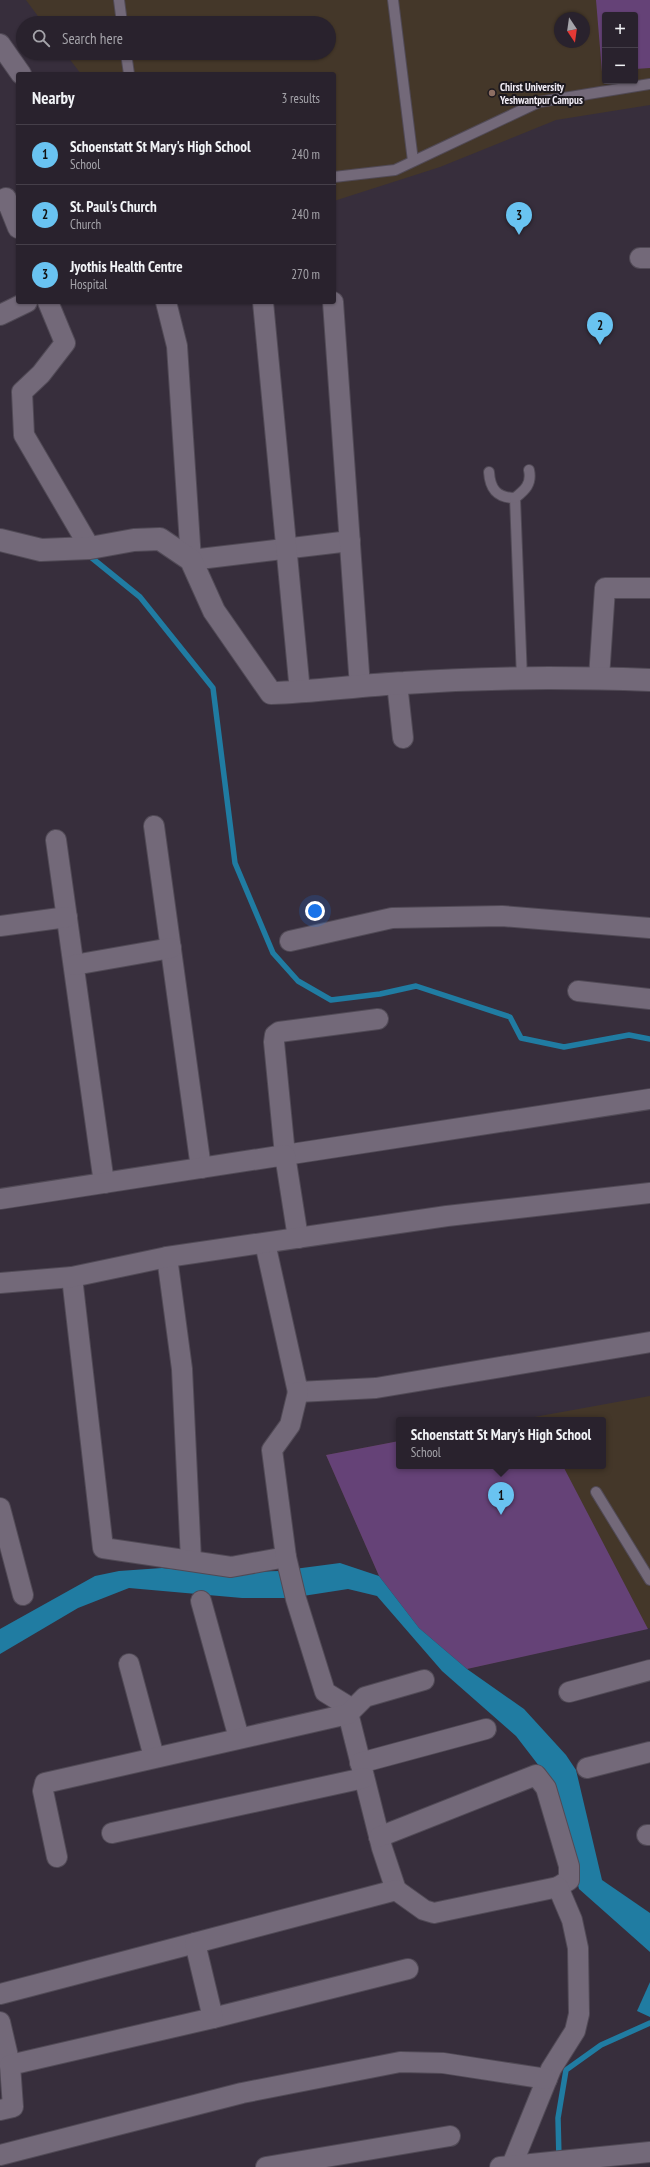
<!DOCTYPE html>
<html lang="en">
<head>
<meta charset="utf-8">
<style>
	:root { --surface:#29222d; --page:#312a35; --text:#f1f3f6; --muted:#a5a4aa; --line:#453f49; --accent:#69c3f1 }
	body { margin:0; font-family:"PT Sans Narrow",sans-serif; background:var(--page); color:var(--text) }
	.controls { position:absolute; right:12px; top:12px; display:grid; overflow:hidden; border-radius:4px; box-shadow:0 1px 3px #0004 }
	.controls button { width:36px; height:36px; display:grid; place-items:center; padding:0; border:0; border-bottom:1px solid var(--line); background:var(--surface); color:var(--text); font:20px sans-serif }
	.compass { position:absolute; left:554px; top:12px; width:36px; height:36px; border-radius:50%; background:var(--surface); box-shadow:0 1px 3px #0004; rotate:167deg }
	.you { position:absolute; left:315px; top:911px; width:14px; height:14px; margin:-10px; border:3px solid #fff; border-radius:50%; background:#1a73e8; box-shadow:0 0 0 6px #1a73e833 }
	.badge { display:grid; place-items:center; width:26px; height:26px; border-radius:50%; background:var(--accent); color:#111; font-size:13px; font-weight:700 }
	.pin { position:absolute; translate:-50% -33px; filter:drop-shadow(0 1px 2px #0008) }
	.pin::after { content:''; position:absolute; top:21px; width:14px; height:12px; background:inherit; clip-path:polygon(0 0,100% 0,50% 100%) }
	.popup { position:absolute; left:396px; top:1417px; width:210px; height:52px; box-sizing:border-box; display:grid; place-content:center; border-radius:4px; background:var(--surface); filter:drop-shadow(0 1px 3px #0005); font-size:13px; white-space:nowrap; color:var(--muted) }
	.popup b { font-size:15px; color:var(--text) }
	.popup::after { content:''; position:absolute; left:50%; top:100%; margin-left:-8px; border:8px solid transparent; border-top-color:var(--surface) }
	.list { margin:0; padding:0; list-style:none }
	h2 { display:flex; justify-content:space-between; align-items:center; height:52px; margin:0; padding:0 16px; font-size:17px }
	h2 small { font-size:13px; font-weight:400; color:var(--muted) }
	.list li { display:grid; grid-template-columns:26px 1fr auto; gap:12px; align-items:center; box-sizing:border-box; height:60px; padding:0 16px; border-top:1px solid var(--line) }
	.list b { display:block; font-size:15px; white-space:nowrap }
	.list p { margin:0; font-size:13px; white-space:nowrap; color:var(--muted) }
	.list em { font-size:13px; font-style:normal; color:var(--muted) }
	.icon { flex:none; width:22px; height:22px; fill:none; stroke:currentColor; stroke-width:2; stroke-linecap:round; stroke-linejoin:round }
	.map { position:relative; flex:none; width:650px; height:2167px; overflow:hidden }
	.search { position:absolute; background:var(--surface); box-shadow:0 1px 3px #0004; left:16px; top:16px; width:320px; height:44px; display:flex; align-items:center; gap:10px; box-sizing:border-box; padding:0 14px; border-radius:22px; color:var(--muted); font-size:15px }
	.panel { position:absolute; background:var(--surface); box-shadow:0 1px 3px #0004; left:16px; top:72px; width:320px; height:232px; border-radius:4px }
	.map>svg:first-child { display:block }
	.education { fill:#443729; fill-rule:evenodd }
	.green { fill:#654277 }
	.water { fill:#207ca2 }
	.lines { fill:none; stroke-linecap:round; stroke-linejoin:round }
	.stream { stroke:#207ca2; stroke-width:5.5 }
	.service-casing { stroke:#514a56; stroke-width:12 }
	.minor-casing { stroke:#514a56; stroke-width:22 }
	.tertiary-casing { stroke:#514a56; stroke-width:24 }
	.service { stroke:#736979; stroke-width:10 }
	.minor { stroke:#736979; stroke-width:20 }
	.tertiary { stroke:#736979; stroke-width:22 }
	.education-dot { fill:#8d6e63; stroke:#1c181e; stroke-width:1.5 }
	.labels { text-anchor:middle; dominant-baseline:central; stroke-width:4; stroke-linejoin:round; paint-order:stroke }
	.poi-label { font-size:11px; font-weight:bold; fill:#f2edf6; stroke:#1c181e; text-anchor:start }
</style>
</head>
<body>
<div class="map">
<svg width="650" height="2167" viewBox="0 0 650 2167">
	<rect width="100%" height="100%" fill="#372e3c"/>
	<g class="education">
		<path d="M26,0H650V105L556,120L440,167L334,201V74H81L65,53H329V23H43ZM605,15H635V81H605ZM560,18H584V42H560Z"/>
		<polygon points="650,1396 650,1628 467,1669 379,1576 326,1455 399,1441 399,1466 603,1466 603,1420 518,1420"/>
	</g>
	<g class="green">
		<polygon points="596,0 650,0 650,68 635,69 635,15 605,15 605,71 602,72"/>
		<polygon points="399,1441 399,1466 563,1466 648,1629 467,1669 419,1628 379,1576 326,1455"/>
	</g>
	<g class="water">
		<polygon points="340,1563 379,1576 419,1628 467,1669 524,1709 566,1755 576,1770 602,1880 650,1913 650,1952 579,1889 557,1803 546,1775 516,1736 442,1671 377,1596 348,1589 290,1598 242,1598 129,1588 78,1608 0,1654 0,1629 95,1576 119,1571 162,1568 212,1573 279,1571"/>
		<polygon points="650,1982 650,2017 637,2011"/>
	</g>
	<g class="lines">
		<g class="stream">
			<polyline points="87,554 140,597 213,688 235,863 273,953 298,981 331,1000 380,994 416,986 510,1017 521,1038 564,1047 629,1035 650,1039"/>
			<polyline points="559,2159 558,2118 566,2070 601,2045 650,2023"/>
		</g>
		<defs>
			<g id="service">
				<polyline points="119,0 122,23"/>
				<polyline points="393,0 413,161"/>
				<polyline points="126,53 129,74"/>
				<polyline points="334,177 395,170 539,102 650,84"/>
				<path d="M489,472C490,489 497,498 515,498L522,679"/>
				<path d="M515,498C525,490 532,484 529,470"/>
				<polyline points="596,1492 650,1580"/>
			</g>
			<g id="minor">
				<polyline points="0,44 21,74"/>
				<polyline points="0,201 6,198 18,228"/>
				<polyline points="640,258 650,258"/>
				<polyline points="48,302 65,343 41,374 22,392 24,435 90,548"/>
				<polyline points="166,302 177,346 191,560 350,541"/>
				<polyline points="263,302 300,692"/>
				<polyline points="333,302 360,687"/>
				<polyline points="0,315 27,302"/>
				<polyline points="599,678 605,588 650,588"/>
				<polyline points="397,683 403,738"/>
				<polyline points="154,826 201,1168"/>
				<polyline points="56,840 104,1183"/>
				<polyline points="0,926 67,917"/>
				<polyline points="290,941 392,918 502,916 650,928"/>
				<polyline points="74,965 171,948"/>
				<polyline points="578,991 650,999"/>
				<polyline points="378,1019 279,1032 275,1035 274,1042 285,1155 650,1099"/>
				<polyline points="0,1199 285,1155 298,1238"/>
				<polyline points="265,1243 298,1392 376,1388 650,1342"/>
				<polyline points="167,1257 182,1369 191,1560"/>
				<polyline points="72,1277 103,1548 231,1567 286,1557"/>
				<polyline points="0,1283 72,1277 167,1257 447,1216 650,1193"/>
				<polyline points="298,1392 290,1425 272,1450 286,1557 296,1599 325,1692 346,1705 382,1848 396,1890"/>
				<polyline points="0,1508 23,1595"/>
				<polyline points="201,1601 239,1738"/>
				<polyline points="129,1664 154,1757"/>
				<polyline points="569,1692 650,1670"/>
				<polyline points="360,1763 486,1729"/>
				<polyline points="587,1768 650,1752"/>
				<polyline points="112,1833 364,1778"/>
				<polyline points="647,1835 650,1835"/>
				<polyline points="379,1837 536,1775 546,1788 569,1866 569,1880 558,1887"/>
				<polyline points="57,1857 43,1791 45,1783 348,1714 365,1697 424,1680"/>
				<polyline points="0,1994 195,1943"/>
				<polyline points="213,2018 408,1969"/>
				<polyline points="0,2022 10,2065"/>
				<polyline points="0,2110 13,2107 10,2065 213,2018 195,1943 396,1890 424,1910 434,1913 558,1887 572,1920 578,1948 579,2014 575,2031 551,2069 512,2165"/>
				<polyline points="0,2155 242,2093 400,2062 443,2063 547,2079"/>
				<polyline points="266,2167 450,2136"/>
				<polyline points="500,2167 650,2152"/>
			</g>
			<path id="tertiary" d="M0,540L41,550L90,548L134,540L160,539L191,560L214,611L271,693C315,692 359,685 404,683C486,677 568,677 650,680"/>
		</defs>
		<use href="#service" class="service-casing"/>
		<use href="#minor" class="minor-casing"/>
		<use href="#tertiary" class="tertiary-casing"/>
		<use href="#service" class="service"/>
		<use href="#minor" class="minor"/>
		<use href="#tertiary" class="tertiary"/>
	</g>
	<circle class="education-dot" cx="492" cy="93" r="4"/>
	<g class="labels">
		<g class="poi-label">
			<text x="500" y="87">Chirst University<tspan x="500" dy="13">Yeshwantpur Campus</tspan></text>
		</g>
	</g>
</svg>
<div class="controls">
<button>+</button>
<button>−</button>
</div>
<svg class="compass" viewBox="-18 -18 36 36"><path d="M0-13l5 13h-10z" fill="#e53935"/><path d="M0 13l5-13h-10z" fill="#a5a4aa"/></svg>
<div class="you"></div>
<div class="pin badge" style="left:501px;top:1515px">1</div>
<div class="popup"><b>Schoenstatt St Mary's High School</b>School</div>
<div class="pin badge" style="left:600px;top:345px">2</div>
<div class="pin badge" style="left:519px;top:235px">3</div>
<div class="search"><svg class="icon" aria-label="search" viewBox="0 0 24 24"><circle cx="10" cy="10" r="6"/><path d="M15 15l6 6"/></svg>Search here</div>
<section class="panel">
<h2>Nearby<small>3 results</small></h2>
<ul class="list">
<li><span class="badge">1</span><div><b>Schoenstatt St Mary's High School</b><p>School</p></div><em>240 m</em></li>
<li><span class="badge">2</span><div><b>St. Paul's Church</b><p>Church</p></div><em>240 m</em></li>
<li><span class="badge">3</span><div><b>Jyothis Health Centre</b><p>Hospital</p></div><em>270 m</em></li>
</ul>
</section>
</div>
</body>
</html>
